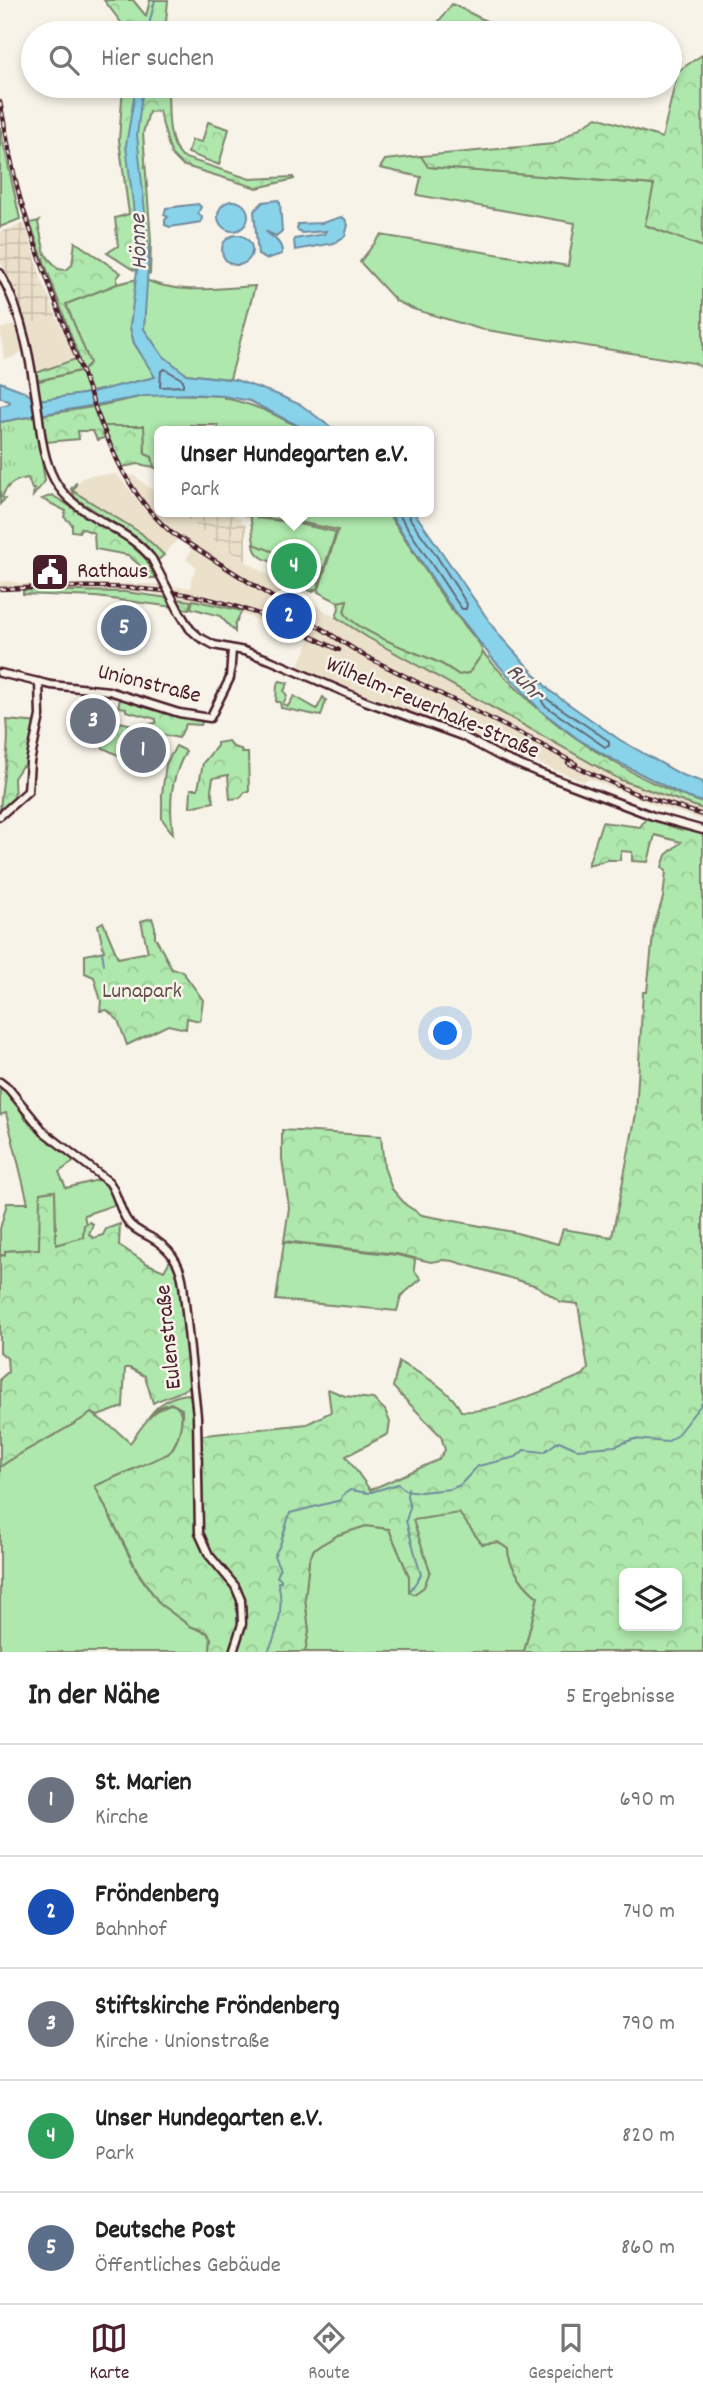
<!DOCTYPE html>
<html lang="de">
<head>
<meta charset="utf-8">
<style>
	:root { --surface:#fff; --page:#f6f6f6; --text:#222; --muted:#767676; --line:#e0e0e0; --accent:#4a1f2b }
	body { margin:0; font-family:Dekko,sans-serif; background:var(--page); color:var(--text) }
	.controls { position:absolute; right:21px; bottom:21px; display:grid; overflow:hidden; border-radius:10px; box-shadow:0 4px 10px #0003 }
	.controls button { width:63px; height:63px; display:grid; place-items:center; padding:0; border:0; border-bottom:2px solid var(--line); background:var(--surface); color:var(--text); font:35px sans-serif }
	.you { position:absolute; left:446px; top:1034px; width:24px; height:24px; margin:-18px; border:5px solid #fff; border-radius:50%; background:#1a73e8; box-shadow:0 0 0 10px #1a73e833 }
	.badge { display:grid; place-items:center; width:46px; height:46px; border-radius:50%; background:var(--accent); color:#fff; font-size:23px; font-weight:700 }
	.pin { position:absolute; translate:-50% -50%; border:4px solid #fff; box-shadow:0 2px 7px #0006 }
	.popup { position:absolute; left:154px; top:426px; width:280px; height:91px; box-sizing:border-box; display:grid; place-content:center; border-radius:10px; background:var(--surface); filter:drop-shadow(0 2px 5px #0005); font-size:23px; white-space:nowrap; color:var(--muted) }
	.popup b { font-size:26px; color:var(--text) }
	.popup::after { content:''; position:absolute; left:50%; top:100%; margin-left:-14px; border:14px solid transparent; border-top-color:var(--surface) }
	.list { margin:0; padding:0; list-style:none }
	h2 { display:flex; justify-content:space-between; align-items:center; height:91px; margin:0; padding:0 28px; font-size:30px }
	h2 small { font-size:23px; font-weight:400; color:var(--muted) }
	.list li { display:grid; grid-template-columns:46px 1fr auto; gap:21px; align-items:center; box-sizing:border-box; height:112px; padding:0 28px; border-top:2px solid var(--line) }
	.list b { display:block; font-size:26px; white-space:nowrap }
	.list p { margin:0; font-size:23px; white-space:nowrap; color:var(--muted) }
	.list em { font-size:23px; font-style:normal; color:var(--muted) }
	.icon { flex:none; width:38px; height:38px; fill:none; stroke:currentColor; stroke-width:2; stroke-linecap:round; stroke-linejoin:round }
	.map { position:relative; flex:none; width:703px; height:1652px; overflow:hidden }
	.search { position:absolute; background:var(--surface); box-shadow:0 4px 10px #0003; left:21px; right:21px; top:21px; height:77px; display:flex; align-items:center; gap:18px; box-sizing:border-box; padding:0 24px; border-radius:38px; color:var(--muted); font-size:26px }
	.sheet { height:651px; background:var(--surface) }
	nav { display:flex; justify-content:space-around; align-items:center; box-sizing:border-box; height:98px; border-top:2px solid var(--line); background:var(--surface); font-size:19px; color:var(--muted) }
	nav a { display:grid; justify-items:center; gap:4px }
	nav .on { color:var(--accent) }
	.map>svg:first-child { display:block }
	.built { fill:#ebe1cb }
	.industrial { fill:url(#industrial-grid) }
	.green { fill:#afe8ac; stroke:#7c846c; stroke-width:2 }
	.forest { fill:url(#forest-crowns); stroke:#7c846c; stroke-width:2; fill-rule:evenodd }
	.park { fill:url(#park-tufts); stroke:#7c846c; stroke-width:2 }
	.water { fill:#89d3ea; stroke:#708b9e; stroke-width:2 }
	.lines { fill:none; stroke-linecap:round; stroke-linejoin:round }
	.shore { stroke:#636777; stroke-width:2 }
	.stream { stroke:#708b9e; stroke-width:2 }
	.secondary-casing { stroke:#4a1f2b; stroke-width:11 }
	.secondary { stroke:#f7f3e8; stroke-width:6 }
	.rail-casing { stroke:#4a1f2b; stroke-width:4.5 }
	.rail { stroke:#f7f3e8; stroke-width:2; stroke-dasharray:5; stroke-linecap:butt }
	.secondary-bridge-casing { stroke:#4a1f2b; stroke-width:11; stroke-linecap:butt }
	.secondary-bridge { stroke:#f7f3e8; stroke-width:6 }
	.labels { text-anchor:middle; dominant-baseline:central; stroke-width:5; stroke-linejoin:round; paint-order:stroke }
	.poi-label { font-size:23px; fill:#4a1f2b; stroke:#f7f3e8; text-anchor:start }
	.street-label { font-size:23px; fill:#4a1f2b; stroke:#f7f3e8 }
	.park-label { font-size:23px; fill:#63514b; stroke:#f7f3e8 }
	.water-label { font-size:24px; font-style:italic; fill:#5a4c5b; stroke:#f7f3e8 }
</style>
</head>
<body>
<div class="map">
<svg width="703" height="1652" viewBox="0 0 703 1652">
	<defs>
		<pattern id="industrial-grid" width="8" height="8" patternUnits="userSpaceOnUse" patternTransform="scale(1.75)"><rect width="8" height="8" fill="#ebe1cb"/><path d="M0 4h8M4 0v8" fill="none" stroke="#cbc1ae"/></pattern>
		<pattern id="forest-crowns" width="20" height="18" patternUnits="userSpaceOnUse" patternTransform="scale(1.75)"><rect width="20" height="18" fill="#afe8ac"/><path d="M2 6a3 3 0 1 1 6 0M12 15a3 3 0 1 1 6 0" fill="none" stroke="#98c794"/></pattern>
		<pattern id="park-tufts" width="24" height="20" patternUnits="userSpaceOnUse" patternTransform="scale(1.75)"><rect width="24" height="20" fill="#afe8ac"/><path d="M3 7l-1-3M5 7V3M7 7l1-3M15 17l-1-3M17 17v-4M19 17l1-3" fill="none" stroke="#98c794"/></pattern>
	</defs>
	<rect width="100%" height="100%" fill="#f7f3e8"/>
	<filter id="ink" filterUnits="userSpaceOnUse"><feTurbulence type="fractalNoise" baseFrequency=".0143" numOctaves="2"/><feDisplacementMap in="SourceGraphic" scale="14" xChannelSelector="R" yChannelSelector="G"/><feConvolveMatrix kernelMatrix="1 2 1 2 8 2 1 2 1" color-interpolation-filters="sRGB"/></filter>
	<g filter="url(#ink)">
		<g class="built">
			<polygon points="56,315 75,360 41,371 36,367 27,325"/>
			<polygon points="17,324 24,350 12,358 4,359 0,329"/>
			<polygon points="123,470 130,475 135,476 159,496 159,512 179,512 220,545 367,637 621,780 703,809 703,820 655,805 590,779 582,781 518,755 515,758 462,733 376,702 298,667 310,640 234,611 212,611 191,601 149,593 23,590 0,591 0,582 9,581 22,584 150,584 191,588 191,578 197,567 186,560 192,548 178,539 164,555 147,538 130,528 131,526 73,491 82,478 93,475 117,474 150,516 119,471"/>
		</g>
		<g class="industrial">
			<polygon points="25,223 42,281 56,315 27,325 15,289 0,262 0,232"/>
			<polygon points="179,512 226,512 239,518 246,526 246,561 220,545"/>
		</g>
		<g class="green">
			<polygon points="452,4 510,33 430,33"/>
			<polygon points="0,127 20,219 0,227"/>
			<polygon points="421,156 429,167 655,185 645,225 703,247 703,368 694,363 480,329 413,309 396,301 360,262 381,235 568,266 575,223 417,195 421,177 380,168 385,160"/>
			<polygon points="137,279 130,327 134,343 156,377 84,394 39,400 35,382 83,370 66,304 117,284"/>
			<path d="M146,280C179,295 219,288 255,286L230,379L186,374L175,368L162,355L144,329Z"/>
			<path d="M171,394L224,396V398C254,404 279,415 304,431H218V425H190L189,431H159V470L154,467L152,457L145,454L144,426H100L93,407L145,396Z"/>
			<path d="M237,512H387L448,605L479,643L483,653L469,673L459,675C451,670 444,664 435,661C413,651 356,632 344,612L347,600L338,602L318,592L338,530L294,521L256,518L289,522L336,532L317,589L313,592L276,575L277,563C246,553 257,543 250,517Z"/>
			<polygon points="193,600 242,611 235,624 235,632 220,616 191,608"/>
			<polygon points="280,681 288,683 284,691 287,696 283,704 288,706 294,696 317,709 323,697 326,700 321,716 281,708 280,702 276,702 277,685"/>
			<polygon points="0,1084 17,1102 25,1119 42,1136 76,1160 59,1172 66,1188 102,1179 111,1188 117,1204 84,1215 86,1224 84,1225 83,1237 56,1245 55,1191 41,1193 39,1249 6,1251 5,1255 0,1255 0,1229 7,1203 28,1203 6,1113 0,1115"/>
			<polygon points="284,1242 397,1255 415,1259 414,1270 421,1279 401,1296 397,1311 276,1300"/>
			<path d="M171,1404C191,1409 178,1444 168,1454L95,1486L137,1572L160,1604L190,1626L207,1633L211,1639L210,1652H0V1467C28,1446 61,1434 91,1413L116,1430L130,1443C142,1427 151,1410 171,1404Z"/>
			<path d="M459,1512L482,1544L498,1542L508,1549C508,1565 525,1588 538,1597L524,1652H305L309,1631L305,1599L309,1560L314,1549L338,1535L366,1526L389,1529L409,1576V1592L430,1571L412,1520Z"/>
		</g>
		<g class="forest">
			<polygon points="104,0 133,0 146,16 150,0 168,0 165,33 126,33 126,29"/>
			<polygon points="702,55 703,247 645,225 654,185 428,167 421,156 554,144 597,117 662,138 678,71"/>
			<path d="M123,86H149V92L168,91C169,112 166,140 182,157L250,179L293,177L294,179L257,188L182,165L171,154L159,111L149,112L143,133L151,241L150,274L132,269L107,253L118,246L115,218L129,214L119,140Z"/>
			<polygon points="208,122 229,129 219,165 188,153 192,140 202,142"/>
			<polygon points="39,221 38,223 45,254 58,269 66,270 72,265 75,242 121,273 117,278 117,284 66,304 90,363 83,370 37,381 36,373 79,358 30,223"/>
			<polygon points="93,407 100,426 144,426 145,454 152,457 154,467 138,464 122,467 104,427 102,428 104,438 97,440 93,431 78,431 79,439 46,442 45,433 38,434 35,416"/>
			<polygon points="77,482 73,491 141,533 164,555 158,560 139,539 75,498 71,489"/>
			<polygon points="52,495 129,543 147,560 155,578 145,578 145,570 128,555 95,549 94,533 81,528 79,532 72,531 72,524 64,517 66,511 42,499"/>
			<polygon points="23,590 125,592 191,601 189,609 96,597 23,594"/>
			<path d="M347,600L344,612C356,632 413,651 435,661C443,664 451,670 459,675L469,673L483,653C501,672 519,693 540,710C582,747 650,786 703,803V809L621,780L367,637L336,617L339,608L338,602Z"/>
			<polygon points="121,695 204,717 201,725 186,724 179,738 160,734 152,740 135,739 120,756 103,748 95,739 76,733 77,728 98,729 120,724 120,722 137,726 156,723 156,719 126,711 126,708 118,707"/>
			<path d="M7,720L39,723L29,767L22,766L14,778L15,802L0,816C0,782 11,754 7,720Z"/>
			<polygon points="228,741 233,747 241,749 242,753 248,753 249,792 245,792 240,798 230,799 228,775 213,778 211,790 214,802 190,807 191,789 198,789 203,763 217,746 217,743"/>
			<path d="M176,746L186,751C170,781 169,802 173,834L162,819V794L166,764Z"/>
			<path d="M647,817L679,829L703,834V1652H524L538,1597C525,1588 508,1565 508,1549L498,1542L482,1544L459,1513L413,1520L430,1571L424,1587L414,1594L409,1592V1576L389,1529L366,1526L338,1535L314,1549L309,1560L305,1599L309,1631L305,1652H210L211,1638L207,1632L190,1626L160,1604L138,1572L95,1486L168,1454C178,1445 183,1423 182,1409L171,1403L160,1407L148,1418C157,1404 174,1394 190,1394L196,1436L307,1424L331,1412L328,1389L345,1396L373,1399L385,1410L390,1422L388,1434L346,1456L370,1490L438,1460L445,1450L441,1436L393,1387L399,1362C421,1374 450,1388 461,1411C492,1414 552,1387 583,1375L588,1369L578,1304L561,1302L537,1286L453,1261L443,1260L431,1262L397,1254L284,1241L289,1208L282,1159V1130L381,1136L384,1167L392,1189L406,1205L422,1215L513,1232L558,1244L563,1229L612,1237L636,1114L643,992H647L654,926L663,898L666,871L662,867L666,855L681,842L655,835L648,862L632,861V852L621,851L620,860H607L588,865L602,822L640,827ZM624,1573H677V1626H624Z"/>
			<polygon points="152,918 155,927 155,937 172,969 182,971 203,1000 200,1021 187,1018 186,1029 168,1025 127,1045 118,1020 107,1010 100,1011 101,1001 94,977 85,973 85,955 104,951 98,925 103,922 118,958 148,952 141,921"/>
			<path d="M55,1191L56,1245L83,1237L84,1225L89,1222L93,1224L89,1234L93,1238L103,1235L106,1229L120,1224L119,1245L146,1263L164,1271L172,1257L180,1274L191,1385C183,1393 164,1397 153,1403L145,1376L130,1368H125L123,1407L98,1416L91,1413C61,1434 28,1446 0,1467V1379L8,1372L7,1358L0,1352V1256L5,1255V1251L39,1249L40,1193Z"/>
		</g>
		<g class="park">
			<path d="M35,416L45,481L33,496L34,489H32L28,478C15,480 7,484 2,497L5,499L0,504V422Z"/>
			<path d="M254,544L323,571L317,589L311,591L276,575L277,564C266,560 254,556 254,544Z"/>
		</g>
		<g class="water">
			<polygon points="136,86 143,86 137,135 149,251 144,329 162,355 186,374 236,380 276,394 301,405 336,431 308,431 250,401 224,396 190,394 145,396 0,422 0,406 9,404 10,402 0,397 0,382 21,390 38,400 84,394 155,377 134,343 130,327 139,254 126,145"/>
			<path d="M278,200L280,203L282,231L276,236L265,231C273,237 283,243 282,254L266,259L258,255L254,211L263,202Z"/>
			<circle cx="233" cy="216" r="15"/>
			<polygon points="198,204 201,207 198,213 202,217 201,222 170,227 165,225 165,220 168,217 164,215 166,208"/>
			<polygon points="341,217 345,219 348,225 345,236 334,243 295,250 294,239 324,234 326,231 302,233 297,229 298,224 322,223"/>
			<circle cx="237" cy="250" r="15"/>
			<polygon points="389,512 414,512 498,634 550,691 620,740 682,775 703,782 703,802 686,797 610,758 578,739 540,710 492,658 448,602"/>
		</g>
		<g class="lines">
			<g class="shore">
				<polygon points="165,369 183,380 183,386 160,387 161,371"/>
				<polyline points="397,512 454,598 462,609 466,609 467,604 434,552 410,519 409,512"/>
				<polygon points="544,697 609,741 609,746 605,747 544,705 542,701"/>
			</g>
			<g class="stream">
				<polyline points="147,33 155,0"/>
				<polyline points="102,952 104,964"/>
				<polyline points="408,1488 407,1496 410,1507 406,1521 421,1575 410,1591"/>
				<path d="M268,1652C279,1630 284,1606 278,1582H281V1579L277,1577L280,1569L274,1556L280,1545L290,1513L341,1500L342,1496L350,1490L368,1493L398,1484L405,1490L420,1492L451,1489L460,1485L478,1466L516,1457L524,1450L544,1452L559,1441L577,1449L615,1446L634,1439L667,1442L676,1436L703,1402"/>
			</g>
			<defs>
				<g id="secondary">
					<path d="M0,273C24,316 31,364 38,411C41,434 43,458 54,479C74,518 126,525 152,559"/>
					<polyline points="190,629 199,637 214,645 244,651 270,660 365,701 462,736 501,757 537,772 653,816 703,830"/>
					<polyline points="0,673 51,685 109,691 179,713 210,718 230,678 232,649"/>
					<polyline points="0,816 28,791 30,762 40,716 39,682"/>
					<path d="M0,1082L9,1089L44,1132L109,1182C118,1194 119,1210 128,1222C133,1229 142,1233 150,1237C170,1248 180,1262 183,1284L197,1416L199,1533L209,1555L235,1586L241,1600L242,1624L233,1652"/>
				</g>
			</defs>
			<use href="#secondary" class="secondary-casing"/>
			<use href="#secondary" class="secondary"/>
			<defs>
				<g id="rail">
					<path d="M0,102C8,140 13,180 26,217C43,269 62,321 82,372C104,431 122,491 172,533L363,655L531,739L576,764"/>
					<path d="M0,589C69,586 141,583 209,599C255,610 297,629 339,650"/>
					<polyline points="568,763 634,793 703,815"/>
				</g>
			</defs>
			<use href="#rail" class="rail-casing"/>
			<use href="#rail" class="rail"/>
			<defs>
				<polyline id="secondary-bridge" points="152,559 180,613 190,629"/>
			</defs>
			<use href="#secondary-bridge" class="secondary-bridge-casing"/>
			<use href="#secondary-bridge" class="secondary-bridge"/>
		</g>
	</g>
	<defs>
		<symbol id="civic-square" viewBox="-11 -11 22 22"><rect x="-9" y="-9" width="18" height="18" rx="4" fill="#4a1f2b" stroke="#f7f3e8"/><path d="M-.6-6.5H3V-4.5H.6V-3L4-1V1h2V6H-6V1h2V-1L-.6-3ZM-1.2 2.5V6h2.4V2.5Z" fill="#fff"/></symbol>
	</defs>
	<g fill-rule="evenodd">
		<use href="#civic-square" x="28" y="550" width="44" height="44"/>
	</g>
	<g class="labels">
		<g class="poi-label">
			<text x="77" y="572">Rathaus</text>
		</g>
		<g class="street-label">
			<text transform="translate(149 685) rotate(14)">Unionstraße</text>
			<text transform="translate(432 709) rotate(23)">Wilhelm-Feuerhake-Straße</text>
			<text transform="translate(170 1337) rotate(-96)">Eulenstraße</text>
		</g>
		<g class="park-label">
			<text x="142" y="992">Lunapark</text>
		</g>
		<g class="water-label">
			<text transform="translate(140 242) rotate(-92)">Hönne</text>
			<text transform="translate(524 683) rotate(46)">Ruhr</text>
		</g>
	</g>
</svg>
<div class="controls">
<button><svg class="icon" aria-label="layers" viewBox="0 0 24 24"><path d="M12 4l9 5-9 5-9-5zM3 14l9 5 9-5"/></svg></button>
</div>
<div class="you"></div>
<div class="pin badge" style="left:143px;top:750px;background:#6b7280">1</div>
<div class="pin badge" style="left:289px;top:616px;background:#1a4fb4">2</div>
<div class="pin badge" style="left:93px;top:721px;background:#6b7280">3</div>
<div class="pin badge" style="left:294px;top:566px;background:#2e9e5b">4</div>
<div class="popup"><b>Unser Hundegarten e.V.</b>Park</div>
<div class="pin badge" style="left:124px;top:628px;background:#5c6f8a">5</div>
<div class="search"><svg class="icon" aria-label="search" viewBox="0 0 24 24"><circle cx="10" cy="10" r="6"/><path d="M15 15l6 6"/></svg>Hier suchen</div>
</div>
<section class="sheet">
<h2>In der Nähe<small>5 Ergebnisse</small></h2>
<ul class="list">
<li><span class="badge" style="background:#6b7280">1</span><div><b>St. Marien</b><p>Kirche</p></div><em>690 m</em></li>
<li><span class="badge" style="background:#1a4fb4">2</span><div><b>Fröndenberg</b><p>Bahnhof</p></div><em>740 m</em></li>
<li><span class="badge" style="background:#6b7280">3</span><div><b>Stiftskirche Fröndenberg</b><p>Kirche · Unionstraße</p></div><em>790 m</em></li>
<li><span class="badge" style="background:#2e9e5b">4</span><div><b>Unser Hundegarten e.V.</b><p>Park</p></div><em>820 m</em></li>
<li><span class="badge" style="background:#5c6f8a">5</span><div><b>Deutsche Post</b><p>Öffentliches Gebäude</p></div><em>860 m</em></li>
</ul>
</section>
<nav>
<a class="on"><svg class="icon" aria-label="map" viewBox="0 0 24 24"><path d="M3 6l6-2 6 2 6-2v14l-6 2-6-2-6 2zM9 4v14M15 6v14"/></svg>Karte</a>
<a><svg class="icon" aria-label="directions" viewBox="0 0 24 24"><path d="M12 3l9 9-9 9-9-9zM9 14v-3h6M13 9l2 2-2 2"/></svg>Route</a>
<a><svg class="icon" aria-label="saved" viewBox="0 0 24 24"><path d="M7 4h10v16l-5-4-5 4z"/></svg>Gespeichert</a>
</nav>
</body>
</html>
